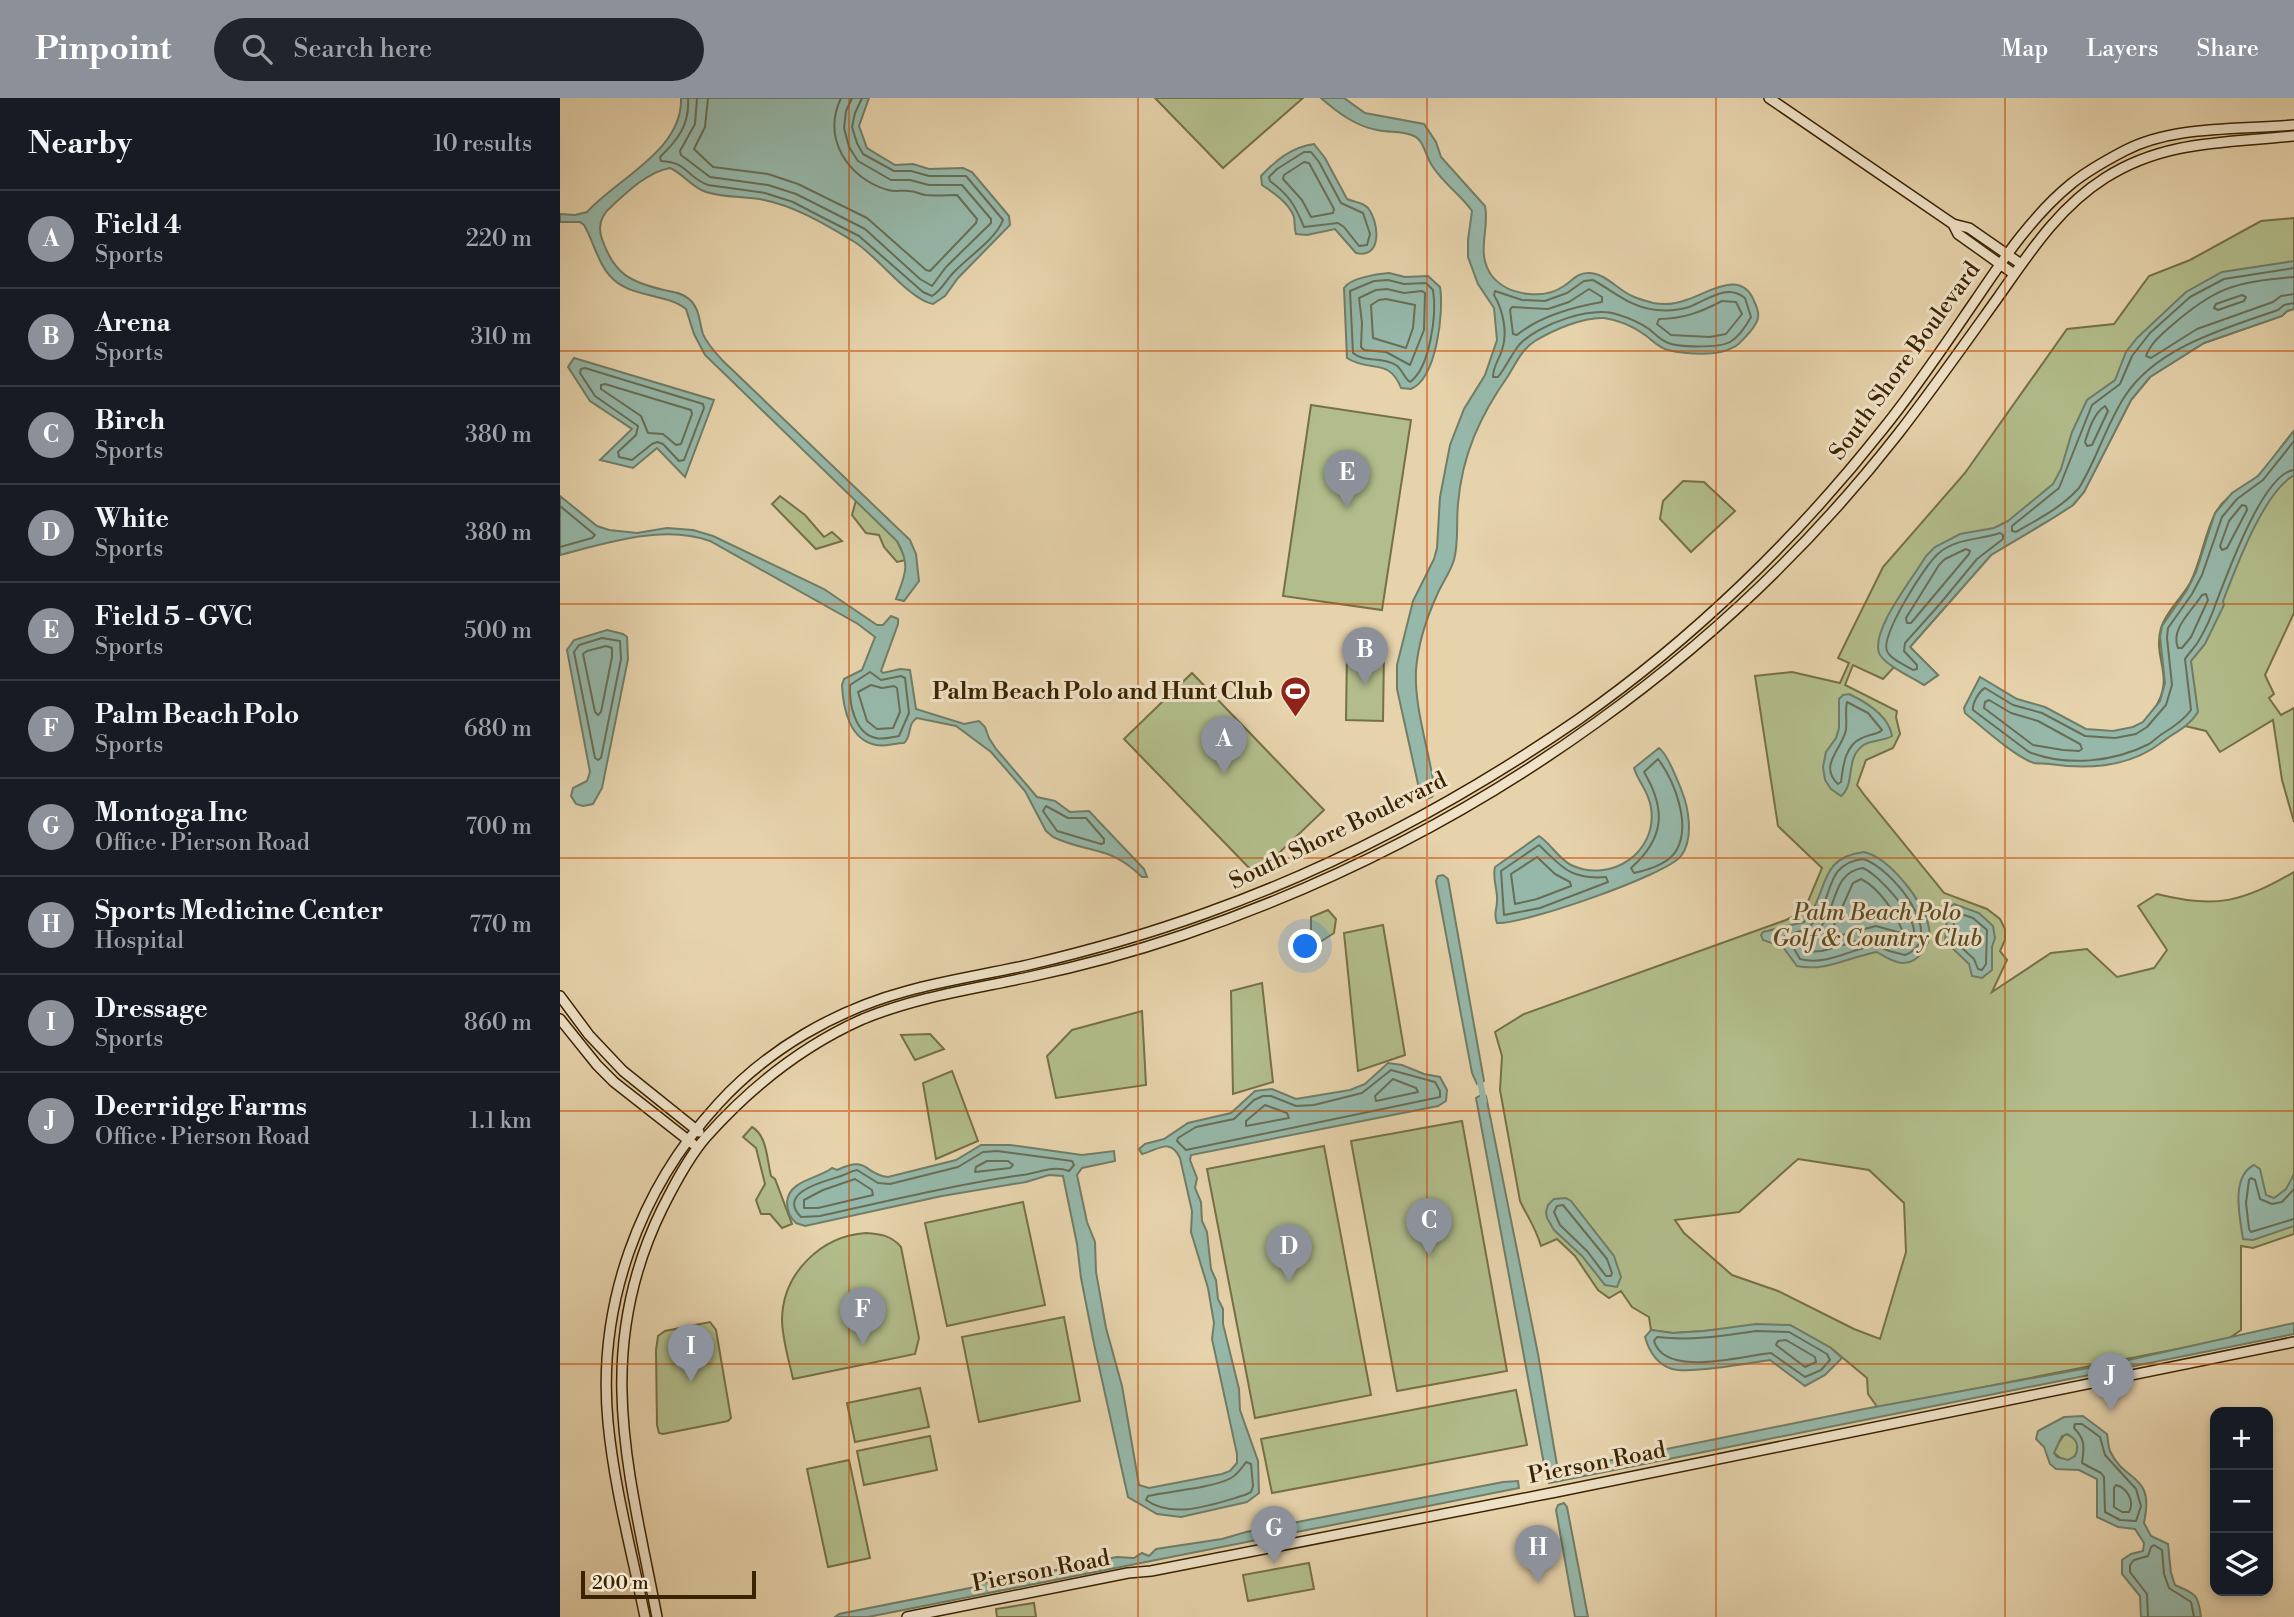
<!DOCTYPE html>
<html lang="en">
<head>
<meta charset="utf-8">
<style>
	:root { --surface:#171b24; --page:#20242c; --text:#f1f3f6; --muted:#9ea1a6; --line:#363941; --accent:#8c9099 }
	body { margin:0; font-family:"Libre Bodoni",serif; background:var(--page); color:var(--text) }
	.controls { position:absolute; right:21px; bottom:21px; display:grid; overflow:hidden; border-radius:14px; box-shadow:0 4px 10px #0003 }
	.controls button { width:63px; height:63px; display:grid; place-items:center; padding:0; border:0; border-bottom:2px solid var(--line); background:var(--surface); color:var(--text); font:35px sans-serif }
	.scale { position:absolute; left:21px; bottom:18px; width:175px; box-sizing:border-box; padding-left:7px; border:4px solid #3a2400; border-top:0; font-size:19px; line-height:24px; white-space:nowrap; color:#3a2400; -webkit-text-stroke:5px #efe2c8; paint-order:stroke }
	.you { position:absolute; left:746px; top:849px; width:24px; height:24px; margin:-18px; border:5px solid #fff; border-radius:50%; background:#1a73e8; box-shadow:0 0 0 10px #1a73e833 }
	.badge { display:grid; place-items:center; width:46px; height:46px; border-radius:50%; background:var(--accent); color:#fff; font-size:23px; font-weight:700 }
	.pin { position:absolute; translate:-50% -58px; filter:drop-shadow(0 2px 4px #0008) }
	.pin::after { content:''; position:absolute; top:37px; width:24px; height:21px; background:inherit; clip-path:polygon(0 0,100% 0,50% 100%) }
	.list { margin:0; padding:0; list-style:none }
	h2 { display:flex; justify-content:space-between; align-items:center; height:91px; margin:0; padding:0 28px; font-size:30px }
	h2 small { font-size:23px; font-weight:400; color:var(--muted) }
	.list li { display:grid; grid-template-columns:46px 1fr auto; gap:21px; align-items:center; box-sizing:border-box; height:98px; padding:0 28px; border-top:2px solid var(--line) }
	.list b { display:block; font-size:26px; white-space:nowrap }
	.list p { margin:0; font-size:23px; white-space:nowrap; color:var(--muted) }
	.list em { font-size:23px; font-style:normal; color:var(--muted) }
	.icon { flex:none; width:38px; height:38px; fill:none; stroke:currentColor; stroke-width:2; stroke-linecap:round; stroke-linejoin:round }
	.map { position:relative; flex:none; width:1734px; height:1519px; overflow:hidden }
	header { display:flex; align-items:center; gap:42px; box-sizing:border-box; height:98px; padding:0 35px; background:var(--accent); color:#fff }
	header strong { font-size:33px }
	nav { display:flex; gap:38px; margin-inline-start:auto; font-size:24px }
	.search { width:490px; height:63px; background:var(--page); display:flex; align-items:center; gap:18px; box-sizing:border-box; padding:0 24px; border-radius:38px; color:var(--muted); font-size:26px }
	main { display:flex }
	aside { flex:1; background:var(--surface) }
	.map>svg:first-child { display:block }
	.green { fill:#b2bd8b; stroke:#767046; stroke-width:2; fill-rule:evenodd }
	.water { fill:#96b8aa; stroke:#717d66; stroke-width:2; fill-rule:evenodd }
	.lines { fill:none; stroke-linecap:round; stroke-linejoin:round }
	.shore { stroke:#686e55; stroke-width:2 }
	.canal { stroke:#96b8aa; stroke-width:6 }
	.secondary-casing { stroke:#3a2400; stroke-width:12 }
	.secondary { stroke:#efe2c8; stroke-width:9 }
	.grid { fill:none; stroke:#c54e0a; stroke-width:2; stroke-opacity:0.55 }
	.labels { text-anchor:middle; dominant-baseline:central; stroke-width:6; stroke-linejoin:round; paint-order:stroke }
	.street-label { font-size:23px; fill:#3a2400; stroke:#efe2c8 }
	.poi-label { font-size:23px; font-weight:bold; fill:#3a2400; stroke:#efe2c8; text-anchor:end }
	.park-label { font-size:23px; font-style:italic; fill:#584a23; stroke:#efe2c8 }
</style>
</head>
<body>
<header>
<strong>Pinpoint</strong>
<div class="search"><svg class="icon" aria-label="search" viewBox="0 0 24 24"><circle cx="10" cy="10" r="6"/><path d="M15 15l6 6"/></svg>Search here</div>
<nav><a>Map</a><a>Layers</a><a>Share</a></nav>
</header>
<main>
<aside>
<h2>Nearby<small>10 results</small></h2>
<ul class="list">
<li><span class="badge">A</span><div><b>Field 4</b><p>Sports</p></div><em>220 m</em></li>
<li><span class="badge">B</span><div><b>Arena</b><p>Sports</p></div><em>310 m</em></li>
<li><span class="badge">C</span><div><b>Birch</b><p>Sports</p></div><em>380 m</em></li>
<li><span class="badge">D</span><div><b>White</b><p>Sports</p></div><em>380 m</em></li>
<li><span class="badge">E</span><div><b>Field 5 - GVC</b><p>Sports</p></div><em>500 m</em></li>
<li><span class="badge">F</span><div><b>Palm Beach Polo</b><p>Sports</p></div><em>680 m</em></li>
<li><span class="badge">G</span><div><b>Montoga Inc</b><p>Office · Pierson Road</p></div><em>700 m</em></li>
<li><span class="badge">H</span><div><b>Sports Medicine Center</b><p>Hospital</p></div><em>770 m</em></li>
<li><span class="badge">I</span><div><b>Dressage</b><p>Sports</p></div><em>860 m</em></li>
<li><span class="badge">J</span><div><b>Deerridge Farms</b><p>Office · Pierson Road</p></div><em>1.1 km</em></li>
</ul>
</aside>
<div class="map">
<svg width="1734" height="1519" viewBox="0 0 1734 1519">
	<rect width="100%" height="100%" fill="#e6d2ab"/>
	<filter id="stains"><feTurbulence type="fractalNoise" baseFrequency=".00286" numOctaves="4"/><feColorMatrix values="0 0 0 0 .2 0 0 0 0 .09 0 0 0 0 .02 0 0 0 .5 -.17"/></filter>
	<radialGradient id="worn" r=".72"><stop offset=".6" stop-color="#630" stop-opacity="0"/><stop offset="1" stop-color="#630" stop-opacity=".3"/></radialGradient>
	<g class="green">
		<polygon points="595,0 743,0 663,70"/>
		<path d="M1734,120V211L1727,213L1722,218L1644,245L1590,279L1571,302L1524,394L1513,407L1493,420L1431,457L1350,549L1378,577L1364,587L1335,568L1323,581L1293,567L1285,587L1337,613L1336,619L1340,636L1333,650L1306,662L1297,687L1305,698L1384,795L1427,811L1440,821L1445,831V842L1440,853L1447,862L1432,894L1491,855L1527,851L1557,879L1594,870L1607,852L1578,808L1597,796C1656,811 1682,804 1734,774V1136L1693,1150L1681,1148V1232L1668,1241L1318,1310L1308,1296L1307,1280L1271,1250L1230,1227L1113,1235L1091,1232L1089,1219L1072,1209L1061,1193L1049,1200L1038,1192L1015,1158L997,1141L981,1148C975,1128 968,1120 960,1103L940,992L942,958L935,934L964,916L1226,822L1244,813L1262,770L1218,728L1195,578L1232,574L1280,585L1289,565L1278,560L1323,469L1405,375L1507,231L1554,226L1589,178L1630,162L1701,123ZM1238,1061L1309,1072L1344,1105L1346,1154L1320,1241L1294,1231L1218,1193L1172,1177L1124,1135L1115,1122L1179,1114Z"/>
		<polygon points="751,307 851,322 822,512 723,498"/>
		<path d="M1734,333V515L1705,577L1714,596L1709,600L1721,617L1734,610V724L1722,682L1713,622L1660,654L1646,633L1625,628L1593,613C1617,578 1592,562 1601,530C1606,513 1622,500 1630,485C1642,462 1644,436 1656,414C1666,396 1683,391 1697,379C1711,366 1721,347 1734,333Z"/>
		<polygon points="1123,383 1144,384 1175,413 1131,454 1100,421 1103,403"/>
		<polygon points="220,398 245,417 264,439 272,434 282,443 256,451 212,406"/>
		<polygon points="296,402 337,443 346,462 337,464 324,449 319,437 306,435 292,417"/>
		<polygon points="787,551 824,551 823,623 786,622"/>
		<polygon points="632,575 764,712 696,777 564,641"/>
		<polygon points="768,812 776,821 774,835 760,844 751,833 751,819"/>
		<polygon points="823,827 845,957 798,973 784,835"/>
		<polygon points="702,885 713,984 673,996 671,893"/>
		<polygon points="582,913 586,987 496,1000 487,958 512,932"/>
		<polygon points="370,936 384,951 355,962 341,937"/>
		<polygon points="392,973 418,1043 376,1061 363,985"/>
		<polygon points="902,1023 947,1273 837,1293 791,1043"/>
		<path d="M192,1029C207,1037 207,1062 211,1078L215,1081L232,1126L222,1130L210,1116H201L196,1102L205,1086L196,1050L183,1039Z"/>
		<polygon points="764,1048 811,1297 695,1320 647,1071"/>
		<polygon points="463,1104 485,1207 387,1228 365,1125"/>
		<path d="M306,1135C320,1136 331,1137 341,1149L359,1240L355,1256L233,1281C229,1262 222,1241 222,1221C223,1175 261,1138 306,1135Z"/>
		<polygon points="504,1219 520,1303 419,1324 402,1239"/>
		<polygon points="150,1224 156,1232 171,1320 168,1323 103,1336 99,1335 97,1327 96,1252 98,1238 105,1233"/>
		<polygon points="360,1290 369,1329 295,1344 287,1305"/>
		<polygon points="956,1292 967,1347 712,1395 701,1341"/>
		<polygon points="1505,1336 1512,1338 1517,1344 1517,1355 1512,1362 1503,1362 1494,1355 1497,1347"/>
		<polygon points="370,1338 377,1372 304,1387 297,1353"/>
		<polygon points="289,1362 310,1460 268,1469 247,1371"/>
		<polygon points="749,1465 754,1491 688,1503 683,1477"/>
		<polygon points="474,1505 476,1519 437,1519 436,1511"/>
	</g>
	<g class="water">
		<path d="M121,0H309L299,28L307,50L335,67L353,66L369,71L403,70L412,74L449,118L450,127L398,180L385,198L373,206C348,201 317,157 293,143C266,127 235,108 204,102C185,98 164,100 146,94C131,89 124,76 110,70C88,74 68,93 52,108C41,117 37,127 42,141C54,176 70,184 104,192C113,194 123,195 129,201C140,210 139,224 143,236C147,246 155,254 162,262L350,442L356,456L359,483L344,503L336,501C345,477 351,467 337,443L145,257L134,236L126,211C106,195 73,200 53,181C38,167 34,144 24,127L20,124H0V116L15,117L27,114C58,80 123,52 121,0Z"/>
		<path d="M761,0H784L805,15L864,26L876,44L881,59L925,108C930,132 915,155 932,178C948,198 984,202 1004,188C1012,183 1017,175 1028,175C1044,174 1058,192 1072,198C1078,201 1086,203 1093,205C1104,207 1116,206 1126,202C1147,196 1181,170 1194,203C1196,207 1199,214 1198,219C1198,224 1193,230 1190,234C1185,239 1180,246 1174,249C1158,259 1125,256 1108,252C1099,250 1092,242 1085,237C1074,229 1058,222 1044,220C1023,219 993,232 975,243C962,251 956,265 948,278C920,318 902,357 898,406C896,425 899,443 894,462C890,475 882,485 877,497C866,521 858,546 856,572C854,611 870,655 875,694L872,699L866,701L860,695L837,591V567L853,503L874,461L877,450L880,399L890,347L904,311L925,277L937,242L934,210L918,186L908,159V142L912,113C901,97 884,86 873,69C866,60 864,42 854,38C843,32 829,35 817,32C795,28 777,14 761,0Z"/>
		<path d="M754,46L765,60L787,101C793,104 803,104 808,110C819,124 823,161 796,155L775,131L747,137L736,136C734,130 735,125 734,119C729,105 714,95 702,87L701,78C716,62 732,49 754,46Z"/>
		<path d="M1734,163V211L1727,213L1722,218L1644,245L1590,279L1571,302L1524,394L1513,407L1493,420L1431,457L1350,549L1378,577L1364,587C1353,580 1323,566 1319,555C1311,531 1354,479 1366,458L1375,449L1400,436L1434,430L1448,423L1493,386L1501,371L1512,334L1527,302L1555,282L1566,254L1577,240L1626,194L1662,174Z"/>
		<path d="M829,175L845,179L868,178L880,189C884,213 877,280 851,291L841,290C829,259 810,275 787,260L784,190C790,180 817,176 829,175Z"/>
		<polygon points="14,260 154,302 125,379 97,350 73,370 40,362 72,331 30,303 8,269"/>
		<path d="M1734,333V377C1703,395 1676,470 1663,503L1664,507L1645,546L1631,563L1638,614C1629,629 1615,634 1602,644C1570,669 1530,672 1490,666C1485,665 1479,666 1474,665C1455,659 1421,628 1405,615L1404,610L1420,579L1457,601L1485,609L1526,631L1553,633L1573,629L1583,624L1600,603L1605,585L1600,539L1602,528L1627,492L1636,474L1655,415L1672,395L1698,378Z"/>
		<path d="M0,398L37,428L49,432L77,435L107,430L133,432L153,438L264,491L317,527H323L331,518L338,521V526L321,573L323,575L340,571L350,572L356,611L404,626L419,623L425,629L429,640L436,651L477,699L495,703L510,714L529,713L584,771L587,779H582C550,747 529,756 493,739L486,733L465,693L431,654L396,628L357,620C347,625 352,639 344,645C335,645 325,649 316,647C289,642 283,609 282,587L284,581L302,572L315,539L298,526L150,443C103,426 46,445 0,457Z"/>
		<polygon points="47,532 63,536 67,539 68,561 42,690 33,706 23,708 16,706 11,698 13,690 27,683 30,674 7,552 14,542"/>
		<path d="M1289,596C1306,604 1329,618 1332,638C1323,644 1308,641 1300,650C1286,663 1295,687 1281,698L1271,691L1265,682L1263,669L1266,654L1276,640L1279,630V601L1283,597Z"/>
		<path d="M1099,650C1107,655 1117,681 1121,691C1129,710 1134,741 1121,758C1107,777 962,827 937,825C933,816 937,812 937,803C938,792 932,780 935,769L979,738C991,746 998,760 1011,767C1051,786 1098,754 1091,710C1089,693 1078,684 1074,670Z"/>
		<path d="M1304,754C1330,760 1364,804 1369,830C1372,845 1359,866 1342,865C1332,864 1324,858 1317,854C1289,859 1265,874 1237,868L1223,849L1203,842L1201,837L1203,834L1244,824C1270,795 1256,760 1304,754Z"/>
		<polygon points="883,777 888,781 924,983 917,986 912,975 876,783 878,778"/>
		<polygon points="1394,806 1419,815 1433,828 1435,840 1432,849 1432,872 1422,880 1412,878 1409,866 1385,843 1387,821 1385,812"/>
		<path d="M828,965L842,967L864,976L880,979L887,992L886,1003L878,1008L631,1057L630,1062L637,1080L635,1090L641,1104L642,1123L647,1134L651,1171L656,1182L658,1201L663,1211V1226L679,1291L680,1312L698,1363L699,1395L687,1404L621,1419L597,1416L568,1399L534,1246L521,1180L517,1146L503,1078L489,1077L466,1084L382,1098L245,1128L236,1125C230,1120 227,1113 227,1104C229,1082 258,1081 272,1070L277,1072C309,1057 303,1076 328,1079L396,1062L421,1047H450L522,1057L554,1053L555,1063L522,1070L517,1077L527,1124L535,1144L536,1174L546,1230L562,1288L579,1387L589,1390L662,1376L670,1373L677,1365V1356L652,1241L654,1225L648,1190L631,1134L632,1113L620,1060C610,1039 598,1052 582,1056L579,1051L585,1046L604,1041L628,1025L671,1015L695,993L712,991L736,1001L790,992L805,986Z"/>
		<polygon points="923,996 926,998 978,1256 998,1373 1304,1311 1555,1265 1734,1225 1734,1236 989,1385 986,1377 916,1000"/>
		<path d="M1694,1067L1700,1071L1706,1097L1714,1100L1726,1091L1734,1076V1128L1693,1142L1683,1141C1680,1120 1670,1079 1694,1067Z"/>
		<polygon points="1006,1100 1011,1103 1054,1158 1061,1179 1057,1189 1045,1187 1022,1158 994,1132 987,1120 986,1114 988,1107 994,1101"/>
		<path d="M1196,1226L1230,1227L1271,1250L1282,1260L1265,1277L1245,1288L1210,1262C1188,1265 1132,1276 1112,1271C1096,1266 1089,1253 1085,1239L1091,1232L1113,1235L1144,1233Z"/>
		<path d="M1523,1318L1547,1336C1548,1341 1548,1348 1550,1353C1565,1386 1595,1374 1584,1425L1591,1438L1608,1446L1611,1475L1615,1487C1636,1496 1638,1496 1641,1519H1581L1580,1498L1562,1476V1462L1571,1456L1583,1453L1584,1445L1575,1431L1558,1429L1537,1419V1381L1519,1372L1496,1371L1490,1366L1484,1349L1476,1341L1478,1333L1504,1319ZM1507,1336C1517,1341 1520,1348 1515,1358L1508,1362L1497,1359L1494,1355L1502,1338Z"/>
		<polygon points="958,1383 959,1390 308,1519 275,1519 279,1516 415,1489 425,1484 433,1485 506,1470 516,1470 534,1463 557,1459 574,1460 582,1455 589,1458 596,1451 662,1441 686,1434 943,1384"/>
		<polygon points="1004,1405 1007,1409 1028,1519 1015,1519 996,1412 998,1407"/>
	</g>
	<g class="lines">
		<g class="shore">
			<path d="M128,0C130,26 118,42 100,59L101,63C128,64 126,79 148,87L205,95L233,104L254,115L299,138L363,194L372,198C382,192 386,182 394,174C409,158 435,142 443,122L406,78H369L351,73H334L303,56L297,45L292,29L295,15L302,0"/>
			<polyline points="137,0 135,26 120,53 121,57 150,79 208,87 236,96 258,107 305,131 360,181 372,188 386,169 431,125 431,121 402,87 369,87 350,82 331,82 298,63 289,49 284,30 286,13 292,0"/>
			<path d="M148,0L145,29L134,51L153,69L208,76L238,86L307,120L366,172L370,173L416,125L417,121L397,97C387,97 376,98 365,97C360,96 354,93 349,93C342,92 335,94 328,92C287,80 262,40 281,0"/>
			<path d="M744,54H751L759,64L781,105L803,115L810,136L807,147L799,148L784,129L778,125L744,129C735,107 729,97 710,83L709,79L717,71Z"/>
			<polygon points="744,64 749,65 774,111 773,115 751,119 742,102 723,81 724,77"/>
			<path d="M1734,170L1664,181L1630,199L1590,235L1572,258L1560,286L1532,307L1499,390L1452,428V433L1456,434C1478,421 1501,410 1519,390C1537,361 1546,327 1565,298C1597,249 1666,230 1718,212L1724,207L1734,205"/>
			<path d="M1734,179C1676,183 1654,190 1610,229C1601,237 1590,246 1586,258L1591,260L1637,231L1713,204L1721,198L1734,196"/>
			<path d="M828,182L844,186L866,185L873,192C877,216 870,270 850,284C844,280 842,271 836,267C822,258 805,265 793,255L790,193L814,183Z"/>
			<path d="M1033,182C1055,194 1071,210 1097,212C1108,213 1119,212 1129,209C1148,202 1166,185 1185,200L1191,219C1186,228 1179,239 1170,244C1159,250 1118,250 1106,244C1100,241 1094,235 1089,231C1080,225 1069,220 1059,217C1033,207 978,226 959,247C951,257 946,269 938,279H933C933,268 939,262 942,252C948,235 943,212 934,197L935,193L962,202L985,203L1007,195L1024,183Z"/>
			<polygon points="827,191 844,195 862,193 865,195 864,232 850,267 826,254 804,252 801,249 802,225 799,200 816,192"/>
			<path d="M1029,191L1042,199V204C1013,209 980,218 957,237L953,236L950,212L952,209L988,211L1009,204Z"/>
			<polygon points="1682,197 1686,199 1684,203 1658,212 1654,210 1656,206"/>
			<polygon points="826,201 855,207 853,230 846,250 813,240 811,207 819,202"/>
			<path d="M1162,203L1176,204L1182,216L1166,236L1150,239L1111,237L1097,226L1099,221C1123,221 1141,214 1162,203Z"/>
			<polygon points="25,270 143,306 144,310 124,362 119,363 103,346 97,344 92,346 72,362 59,359 58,354 76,337 78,328 35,298 20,275 21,271"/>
			<polygon points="45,286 131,312 132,316 121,346 116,347 103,336 88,335 81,318 41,291 41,287"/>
			<path d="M1545,308L1548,313L1532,347L1527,348L1525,344C1529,331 1534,315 1545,308Z"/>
			<path d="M1734,343L1703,382L1677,401L1662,419L1642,477L1632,496L1608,530L1607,540L1612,587L1606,607L1587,629L1576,636L1555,640L1525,638L1482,615L1453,607L1425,590C1419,593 1412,606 1413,612L1469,654C1506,669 1554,664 1589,646C1594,643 1597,639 1602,636C1612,630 1624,622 1631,612L1625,561C1629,555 1634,550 1638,544C1645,532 1652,517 1656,505C1667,477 1703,375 1734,372"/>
			<polygon points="1682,407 1686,408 1687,412 1667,450 1662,452 1660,448 1669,423"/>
			<polyline points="0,408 35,437 32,440 0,449"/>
			<path d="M1440,435L1443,437V441L1417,461L1379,507L1345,545L1344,553L1357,567V571L1353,572C1345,567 1330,561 1327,553C1320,538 1366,465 1379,455C1396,440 1420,442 1440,435Z"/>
			<polygon points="1406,451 1410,453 1409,456 1351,525 1347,525 1346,520 1379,467 1385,461"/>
			<path d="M1646,496L1648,502L1631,539L1622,550H1618C1610,531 1632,513 1642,497Z"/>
			<polygon points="42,540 60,543 61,561 41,660 38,662 35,660 14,554 19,547"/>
			<polygon points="46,548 52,550 52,559 41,614 38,617 35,614 23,556 27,553"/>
			<path d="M310,574L321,582L341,578L345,580L349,615L339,638C332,639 324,642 316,640C295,636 289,606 290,587Z"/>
			<polygon points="311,587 322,590 334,588 337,590 340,614 333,630 317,631 307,623 298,594"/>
			<polygon points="1429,602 1451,615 1478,623 1520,646 1522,651 1519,653 1503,652 1473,647 1424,610 1425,604"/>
			<path d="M1287,604L1308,615L1322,632C1317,637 1309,636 1302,640C1285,647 1283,668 1281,684L1278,686C1258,668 1282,651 1286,632C1287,622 1285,612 1287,604Z"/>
			<path d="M1098,661C1114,682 1132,727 1116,753C1108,766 1088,772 1074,775L1071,770C1105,740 1106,711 1084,674Z"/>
			<polygon points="486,708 508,720 526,720 544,741 544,745 541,746 497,733 483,713"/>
			<path d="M979,747C1002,769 1010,782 1046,779L1048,784L980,810L944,817L941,773Z"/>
			<polygon points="977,759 995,776 1010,784 1011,788 977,801 955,806 951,776"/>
			<path d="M1303,761C1330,768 1390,840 1345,857L1329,853L1316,847C1291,851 1266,868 1240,861L1233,849L1225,841V838C1234,834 1243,834 1251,827C1275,803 1262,766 1303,761Z"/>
			<path d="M1303,770C1319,777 1356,818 1354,836C1353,843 1348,846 1343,849L1323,839L1314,838L1262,853L1247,854L1242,844C1250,838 1258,834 1263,826C1277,805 1274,774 1303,770Z"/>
			<path d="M1301,781C1319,790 1335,814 1342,832L1341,835L1316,828L1274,839L1271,837V834L1293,785Z"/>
			<polygon points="1395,814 1413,820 1427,832 1426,866 1422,872 1418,871 1414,861 1392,841"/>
			<polygon points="831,972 875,984 880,993 880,999 626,1052 617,1043 618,1040 636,1029 674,1021 694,1002 703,998 711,998 736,1008 754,1007 802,995"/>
			<polygon points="833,981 856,990 858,994 816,1003 815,998"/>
			<polygon points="705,1007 727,1015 729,1020 686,1028 686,1023"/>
			<path d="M437,1053L512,1063L514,1067L509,1073C492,1067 479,1075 462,1077C394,1087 327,1103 260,1118L241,1119C216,1094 266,1083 281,1078C287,1076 291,1073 297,1072L318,1085L330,1086L398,1069L423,1054Z"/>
			<polygon points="427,1063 448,1063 453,1067 450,1070 415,1074 416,1069"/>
			<polygon points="295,1081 312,1092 313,1097 258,1110 244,1110 244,1102 263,1092"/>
			<polyline points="1734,1091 1722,1104 1712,1106 1700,1101 1695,1082 1691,1080 1689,1082 1686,1105 1689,1131 1691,1134 1734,1121"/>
			<polygon points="1003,1107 1047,1161 1052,1175 1051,1178 1046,1178 1027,1153 1000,1127 994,1114 997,1108"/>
			<path d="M1196,1233L1229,1234L1267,1256L1270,1262L1261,1272L1245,1279L1211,1255C1181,1258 1105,1280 1094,1243L1097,1239C1131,1243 1162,1238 1196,1233Z"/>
			<polygon points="1226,1242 1255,1259 1256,1264 1245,1269 1216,1247 1218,1243"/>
			<path d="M1515,1326H1522L1540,1339L1545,1357L1576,1391L1581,1408L1576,1423L1560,1422L1545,1414L1544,1379L1541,1375L1522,1365C1524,1350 1526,1342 1514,1330Z"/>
			<path d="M686,1364L691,1366L693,1388L691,1394L685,1397C654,1406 614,1422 586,1402L588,1398C610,1393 653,1390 671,1380C678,1376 682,1370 686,1364Z"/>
			<path d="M1556,1387C1567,1390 1575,1403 1569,1414H1562L1554,1409V1390Z"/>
			<polyline points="1588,1519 1587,1496 1570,1474 1570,1467 1574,1462 1588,1458 1591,1449 1594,1447 1602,1452 1604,1476 1609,1490 1631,1504 1634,1519"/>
		</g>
		<polyline class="canal" points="919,979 924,1003"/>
		<defs>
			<g id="secondary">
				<polyline points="1209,0 1393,126 1409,130 1461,166"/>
				<polyline points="1393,126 1398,136 1454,176"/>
				<polyline points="0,898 29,937 63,973 139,1034"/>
				<polyline points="0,921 37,967 54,984 133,1046"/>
				<path d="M85,1519C72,1455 54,1389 48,1324C37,1207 79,1092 158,1006C208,951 276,912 347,893C387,882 428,876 468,867C528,853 588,836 646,815C778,768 904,700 1019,621C1133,541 1237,440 1323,331C1357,289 1386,245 1417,200C1444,160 1473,117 1511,86C1527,73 1545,63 1564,53C1613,27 1679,32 1734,27"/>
				<path d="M97,1519C69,1373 32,1254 102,1111C114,1087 129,1058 147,1038C191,989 242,948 303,921C356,899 413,891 469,879C521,868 573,854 623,837C770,787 911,715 1037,624C1150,543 1252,446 1338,336C1373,291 1406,244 1439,198C1470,154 1499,109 1545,80C1604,42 1666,45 1734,38"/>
				<polyline points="347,1519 568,1475 591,1473 996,1394 1734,1244"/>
			</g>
		</defs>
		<use href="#secondary" class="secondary-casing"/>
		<use href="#secondary" class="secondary"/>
	</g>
	<path class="grid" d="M289,0V1519M578,0V1519M867,0V1519M1156,0V1519M1445,0V1519M0,253H1734M0,506H1734M0,760H1734M0,1013H1734M0,1266H1734"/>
	<defs>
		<symbol id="stadium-pin" viewBox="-11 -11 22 30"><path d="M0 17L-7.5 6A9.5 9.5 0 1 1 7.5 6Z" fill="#8f2418" stroke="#efe2c8"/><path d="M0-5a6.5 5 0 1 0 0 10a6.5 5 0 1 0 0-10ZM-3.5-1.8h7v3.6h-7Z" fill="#fff"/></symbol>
	</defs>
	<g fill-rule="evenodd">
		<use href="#stadium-pin" x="718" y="576" width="35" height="47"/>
	</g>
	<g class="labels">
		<g class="street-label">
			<text transform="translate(1345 263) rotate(-54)">South Shore Boulevard</text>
			<text transform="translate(778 733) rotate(-26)">South Shore Boulevard</text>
			<text transform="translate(1037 1365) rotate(-11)">Pierson Road</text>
			<text transform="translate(481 1473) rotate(-11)">Pierson Road</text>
		</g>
		<g class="poi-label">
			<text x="713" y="594">Palm Beach Polo and Hunt Club</text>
		</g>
		<g class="park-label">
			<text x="1317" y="815">Palm Beach Polo<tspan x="1317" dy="26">Golf &amp; Country Club</tspan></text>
		</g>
	</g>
	<rect width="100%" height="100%" filter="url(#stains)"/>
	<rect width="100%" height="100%" fill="url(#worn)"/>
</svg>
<div class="controls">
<button>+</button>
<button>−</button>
<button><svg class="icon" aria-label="layers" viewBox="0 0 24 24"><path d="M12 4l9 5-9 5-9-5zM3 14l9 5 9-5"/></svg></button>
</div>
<div class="scale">200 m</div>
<div class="you"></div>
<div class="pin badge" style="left:664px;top:676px">A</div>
<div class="pin badge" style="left:805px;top:587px">B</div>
<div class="pin badge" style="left:869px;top:1158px">C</div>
<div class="pin badge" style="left:729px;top:1184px">D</div>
<div class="pin badge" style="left:787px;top:410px">E</div>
<div class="pin badge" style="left:303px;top:1247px">F</div>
<div class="pin badge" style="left:714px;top:1466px">G</div>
<div class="pin badge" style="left:978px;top:1485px">H</div>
<div class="pin badge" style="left:131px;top:1284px">I</div>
<div class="pin badge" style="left:1551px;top:1313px">J</div>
</div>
</main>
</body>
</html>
